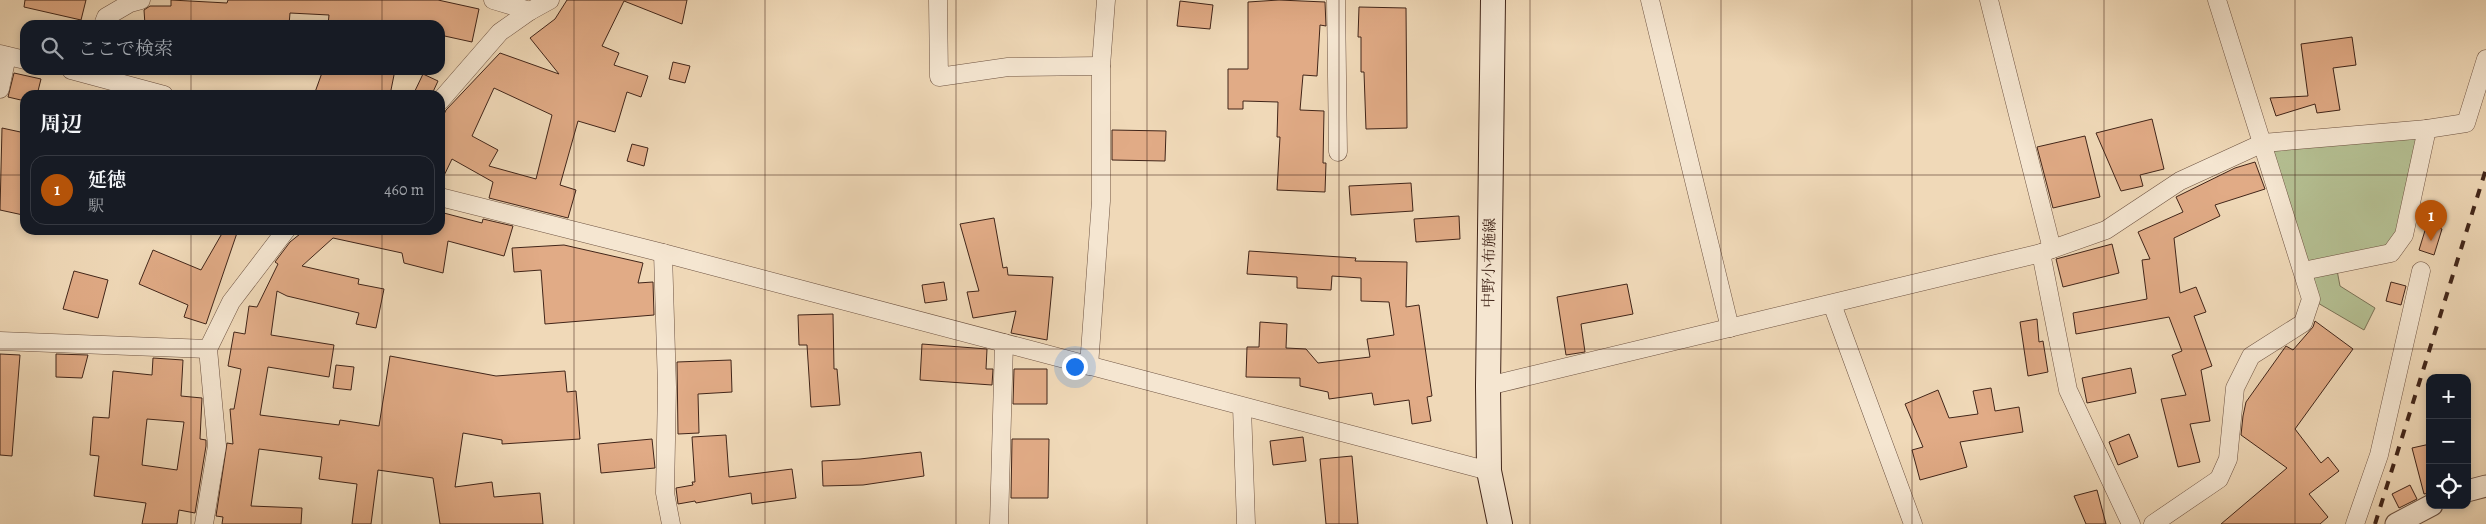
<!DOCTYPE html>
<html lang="ja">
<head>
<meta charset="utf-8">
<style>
	:root { --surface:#171b24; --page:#20242c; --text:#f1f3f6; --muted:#9ea1a6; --line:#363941; --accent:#b45309 }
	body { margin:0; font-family:Alegreya,"Noto Serif JP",serif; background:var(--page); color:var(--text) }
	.controls { position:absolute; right:15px; bottom:15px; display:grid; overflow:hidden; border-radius:10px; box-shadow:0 2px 8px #0003 }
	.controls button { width:45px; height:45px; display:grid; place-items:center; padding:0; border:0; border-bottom:1px solid var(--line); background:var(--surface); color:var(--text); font:25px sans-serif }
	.you { position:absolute; left:1074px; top:366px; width:18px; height:18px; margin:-12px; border:4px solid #fff; border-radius:50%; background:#1a73e8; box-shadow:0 0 0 8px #1a73e833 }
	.badge { display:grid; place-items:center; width:32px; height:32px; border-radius:50%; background:var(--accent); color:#fff; font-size:16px; font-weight:700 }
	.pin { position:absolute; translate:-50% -41px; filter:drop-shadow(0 1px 2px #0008) }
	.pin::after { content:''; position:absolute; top:26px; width:18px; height:15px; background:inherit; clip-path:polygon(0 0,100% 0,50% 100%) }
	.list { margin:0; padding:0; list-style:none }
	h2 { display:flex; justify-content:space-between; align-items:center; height:65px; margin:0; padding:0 20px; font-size:21px }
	h2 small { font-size:16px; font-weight:400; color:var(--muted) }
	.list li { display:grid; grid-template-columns:32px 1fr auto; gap:15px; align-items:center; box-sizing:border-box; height:70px; margin:0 10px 10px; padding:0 10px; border:1px solid var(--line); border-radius:15px }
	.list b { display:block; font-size:19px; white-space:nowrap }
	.list p { margin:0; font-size:16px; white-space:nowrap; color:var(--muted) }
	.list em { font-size:16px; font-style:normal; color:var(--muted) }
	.icon { flex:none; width:28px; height:28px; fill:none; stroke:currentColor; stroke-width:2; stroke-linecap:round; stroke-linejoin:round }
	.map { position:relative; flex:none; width:2486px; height:524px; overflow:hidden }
	.search { position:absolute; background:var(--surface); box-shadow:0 2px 8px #0003; left:20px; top:20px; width:425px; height:55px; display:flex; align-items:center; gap:12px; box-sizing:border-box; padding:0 18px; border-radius:15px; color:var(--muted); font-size:19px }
	.panel { position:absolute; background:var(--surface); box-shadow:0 2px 8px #0003; left:20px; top:90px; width:425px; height:145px; border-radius:15px }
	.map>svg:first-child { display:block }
	.green { fill:#b5c093; stroke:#7b7256 }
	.building { fill:#e1ab86; stroke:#412519; fill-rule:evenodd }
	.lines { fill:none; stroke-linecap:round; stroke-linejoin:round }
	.minor-casing { stroke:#6d5241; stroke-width:19 }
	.tertiary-casing { stroke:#6d5241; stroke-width:23 }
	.secondary-casing { stroke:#412519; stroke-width:26 }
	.minor { stroke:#f5e6d1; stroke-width:18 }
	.tertiary { stroke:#f5e6d1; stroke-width:21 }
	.secondary { stroke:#f5e6d1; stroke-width:24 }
	.rail { stroke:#412519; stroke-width:4; stroke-dasharray:9 9; stroke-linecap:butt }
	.grid { fill:none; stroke:#412519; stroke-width:1; stroke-opacity:0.55 }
	.labels { text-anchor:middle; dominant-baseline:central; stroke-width:4; stroke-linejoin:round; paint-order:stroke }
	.street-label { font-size:15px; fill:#412519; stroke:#f5e6d1 }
</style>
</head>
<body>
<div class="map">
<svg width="2486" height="524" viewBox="0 0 2486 524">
	<rect width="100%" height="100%" fill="#f0d9b8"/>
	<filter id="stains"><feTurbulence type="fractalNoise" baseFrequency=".004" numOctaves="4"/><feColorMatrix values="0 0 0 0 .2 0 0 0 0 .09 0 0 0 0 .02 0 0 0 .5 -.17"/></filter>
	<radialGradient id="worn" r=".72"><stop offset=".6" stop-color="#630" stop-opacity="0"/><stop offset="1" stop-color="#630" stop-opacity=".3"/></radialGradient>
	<polygon class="green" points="2427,129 2391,253 2336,265 2340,286 2375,308 2364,330 2311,299 2263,143"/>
	<g class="building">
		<polygon points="25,0 86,0 81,20 24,7"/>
		<polygon points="171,0 227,3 228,0 438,0 479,9 472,42 440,35 440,25 328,25 329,15 290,13 289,25 145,25 144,10 150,6 171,6"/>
		<path d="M567,0H687L682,24L624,1L602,46L619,53L614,65L648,76L641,97L627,92L615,132L578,121L560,185L576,190L568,218L489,198L493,182L452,159L440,184V123L446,110L500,53L559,74L530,38L555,19ZM494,88L552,115L536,179L489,166L498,150L472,136Z"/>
		<polygon points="1279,0 1325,2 1326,26 1320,25 1317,76 1303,75 1300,110 1324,111 1323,163 1326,163 1325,192 1277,190 1280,137 1277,137 1278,102 1243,101 1243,109 1228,109 1228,69 1248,69 1248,2"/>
		<polygon points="1180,1 1213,5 1210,29 1177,26"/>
		<polygon points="1359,7 1406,8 1407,128 1366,129 1364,72 1361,72 1361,37 1358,37"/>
		<polygon points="2352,37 2356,65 2333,68 2340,110 2317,113 2315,104 2276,116 2270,98 2308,96 2301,44"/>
		<polygon points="673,62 690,66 685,83 669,79"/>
		<polygon points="323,70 395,70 390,95 314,95"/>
		<polygon points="14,73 41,79 37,95 25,95 25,101 8,97"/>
		<polygon points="423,74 438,81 432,94 413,95"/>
		<polygon points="2152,119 2164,169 2140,175 2143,186 2121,191 2096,133"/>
		<polygon points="2,128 25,133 25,206 23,215 0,210"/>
		<polygon points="1112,130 1166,131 1165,161 1112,160"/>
		<polygon points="2085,136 2100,197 2053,208 2037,147"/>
		<polygon points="632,144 648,148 644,166 627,161"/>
		<polygon points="2255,162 2265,189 2215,205 2220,216 2174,238 2180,293 2196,287 2206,312 2194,316 2212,366 2201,370 2210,421 2190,424 2200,462 2178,467 2161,399 2186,395 2172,355 2182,351 2169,317 2076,334 2073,313 2147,299 2142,260 2150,259 2138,232 2183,212 2176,197 2235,168"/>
		<polygon points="1411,183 1413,211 1351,215 1349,186"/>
		<polygon points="440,212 482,223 483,219 513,226 504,256 448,241 443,273 404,263 402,253 333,238 302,266 359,279 358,284 384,289 376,328 356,324 359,313 287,296 277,291 271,335 334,345 329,377 268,367 260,415 339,425 340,420 379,426 390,356 496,376 565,371 567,392 576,391 580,439 502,444 502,440 463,433 455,487 492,482 494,497 540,493 543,524 440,524 433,478 378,470 371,524 352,524 357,484 319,479 322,457 259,449 251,506 302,508 301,524 222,524 223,517 216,516 227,443 233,444 230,409 234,409 241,369 228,366 234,332 245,334 249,306 257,307 278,264 275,262 290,242 305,230 440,230"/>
		<polygon points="1459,216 1460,239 1416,242 1414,219"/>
		<polygon points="994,218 1003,268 1007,267 1008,275 1053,277 1047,340 1011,333 1016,311 973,318 967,292 979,291 960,224"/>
		<polygon points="2427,224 2442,229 2434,255 2419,250"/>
		<polygon points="224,230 238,230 206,324 184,317 188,305 139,284 153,250 201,270"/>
		<polygon points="2112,244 2119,273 2063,287 2056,259"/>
		<polygon points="564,245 643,263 638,283 653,282 654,315 545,324 541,270 514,272 512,248"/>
		<polygon points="1249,251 1356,258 1355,261 1407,262 1406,307 1419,305 1432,396 1427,397 1431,421 1412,424 1409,400 1374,405 1372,393 1329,399 1328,392 1300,386 1300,378 1246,377 1247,347 1259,347 1260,322 1287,324 1286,348 1306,349 1318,363 1370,357 1367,339 1394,335 1389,302 1361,301 1361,278 1332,276 1331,290 1297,288 1297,277 1247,274"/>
		<polygon points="74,271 108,280 98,318 63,309"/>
		<polygon points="944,282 947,300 925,303 922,285"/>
		<polygon points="2391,282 2406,286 2401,305 2386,301"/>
		<polygon points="1627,284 1633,314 1581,324 1585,352 1566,355 1557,297"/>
		<polygon points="833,314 834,369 837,369 840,405 811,407 807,345 799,345 798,315"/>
		<polygon points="2037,319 2039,342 2043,341 2048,372 2028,376 2020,322"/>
		<polygon points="2315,321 2353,349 2295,429 2321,463 2328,457 2339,471 2309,494 2328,517 2320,524 2221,524 2287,468 2241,435 2243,416 2246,402 2286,346 2293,350 2313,327"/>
		<polygon points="922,344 987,349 986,369 993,369 992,385 920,380"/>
		<polygon points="0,354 20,355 12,456 0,455"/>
		<polygon points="56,354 88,355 82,378 56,377"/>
		<path d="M153,358L183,360L181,396L202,398L200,439L206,440V446L195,513L179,510L177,524H142L146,503L94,496L99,456L90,455L93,417L109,418L113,371L152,375ZM147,419L184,422L177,470L142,465Z"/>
		<polygon points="731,360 732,392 698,394 699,433 678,434 677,362"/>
		<polygon points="336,365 354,367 351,390 333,388"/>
		<polygon points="2131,368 2136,393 2087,403 2082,378"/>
		<polygon points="1014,369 1047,369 1047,404 1013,404"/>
		<polygon points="1991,388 1995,411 2019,407 2023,432 1960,442 1967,467 1920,480 1912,450 1923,447 1905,404 1938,390 1949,418 1978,414 1973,391"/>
		<polygon points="2129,434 2138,457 2118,465 2109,442"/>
		<polygon points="726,435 729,477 792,469 796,498 752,504 751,493 696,503 695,501 678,504 676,488 693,485 692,482 695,482 692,437"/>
		<polygon points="1303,437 1306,461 1273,465 1270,441"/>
		<polygon points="652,439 655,468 601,473 598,444"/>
		<polygon points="1012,439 1049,439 1048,498 1011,498"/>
		<polygon points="2430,444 2430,493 2424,494 2412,448"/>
		<polygon points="921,452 924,476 863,485 823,486 822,461 860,459"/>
		<polygon points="1352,456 1358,524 1326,524 1320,459"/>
		<polygon points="2410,485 2417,499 2399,508 2392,494"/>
		<polygon points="2097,490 2106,524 2086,524 2074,496"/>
	</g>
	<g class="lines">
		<defs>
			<g id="minor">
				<polyline points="493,0 530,11"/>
				<polyline points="938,0 939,77 1008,67 1101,66"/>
				<polyline points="1336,0 1338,152"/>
				<polyline points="1650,0 1730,328"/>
				<polyline points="1989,0 2052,249"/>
				<polyline points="103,25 106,17 130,3 141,0"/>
				<polyline points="0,54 25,60"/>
				<polyline points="71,70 164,95"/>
				<polyline points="0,89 7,56"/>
				<polyline points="440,101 500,32 530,11 550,0"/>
				<polyline points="440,197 663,253 1489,471"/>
				<polyline points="663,253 667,387 665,493 671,524"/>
				<polyline points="2041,253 2068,390 2131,524"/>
				<polyline points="2303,271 2391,253 2404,235 2427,129 2466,123 2486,59"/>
				<polyline points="1832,304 1913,524"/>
				<polyline points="0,341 208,349"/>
				<polyline points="1089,366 1101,201 1101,66 1106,0"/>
				<polyline points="1488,386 2041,253 2106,230 2180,181 2263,143 2427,129"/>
				<polyline points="1242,407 1246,524"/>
				<polyline points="204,524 217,446 208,349 231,302 286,230"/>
				<polyline points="999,524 1004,343"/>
				<polyline points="2153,524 2219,479 2228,459 2235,388 2251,356 2303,323 2311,299 2217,0"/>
				<polyline points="2355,524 2379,455 2421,271"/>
			</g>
			<g id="tertiary">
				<polyline points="2467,491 2486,486"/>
				<polyline points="2396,524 2432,505"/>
			</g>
			<polyline id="secondary" points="1493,0 1488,386 1489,471 1500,524"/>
		</defs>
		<use href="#minor" class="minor-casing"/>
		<use href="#tertiary" class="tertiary-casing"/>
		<use href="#secondary" class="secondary-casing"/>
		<use href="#minor" class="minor"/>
		<use href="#tertiary" class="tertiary"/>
		<use href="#secondary" class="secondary"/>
		<polyline class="rail" points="2375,524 2486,169"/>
	</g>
	<path class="grid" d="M191,0V25M382,0V25M574,0V524M765,0V524M956,0V524M1147,0V524M1339,0V524M1530,0V524M1721,0V524M1912,0V524M2104,0V524M2295,0V524M191,70V95M382,70V95M0,175H25M440,175H2486M191,230V524M382,230V524M0,349H2486"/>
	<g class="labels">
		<g class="street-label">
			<text transform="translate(1489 263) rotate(-89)">中野小布施線</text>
		</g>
	</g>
	<rect width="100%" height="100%" filter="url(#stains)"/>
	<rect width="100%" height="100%" fill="url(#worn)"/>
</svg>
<div class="controls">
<button>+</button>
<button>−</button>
<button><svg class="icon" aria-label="locate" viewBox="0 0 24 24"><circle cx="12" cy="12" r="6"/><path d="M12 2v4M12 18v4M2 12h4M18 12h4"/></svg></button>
</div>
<div class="you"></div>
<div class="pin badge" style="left:2431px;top:241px">1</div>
<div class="search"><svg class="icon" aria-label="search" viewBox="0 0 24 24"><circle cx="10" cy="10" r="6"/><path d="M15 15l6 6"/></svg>ここで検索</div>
<section class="panel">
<h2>周辺<small></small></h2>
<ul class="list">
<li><span class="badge">1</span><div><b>延徳</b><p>駅</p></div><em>460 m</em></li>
</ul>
</section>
</div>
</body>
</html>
